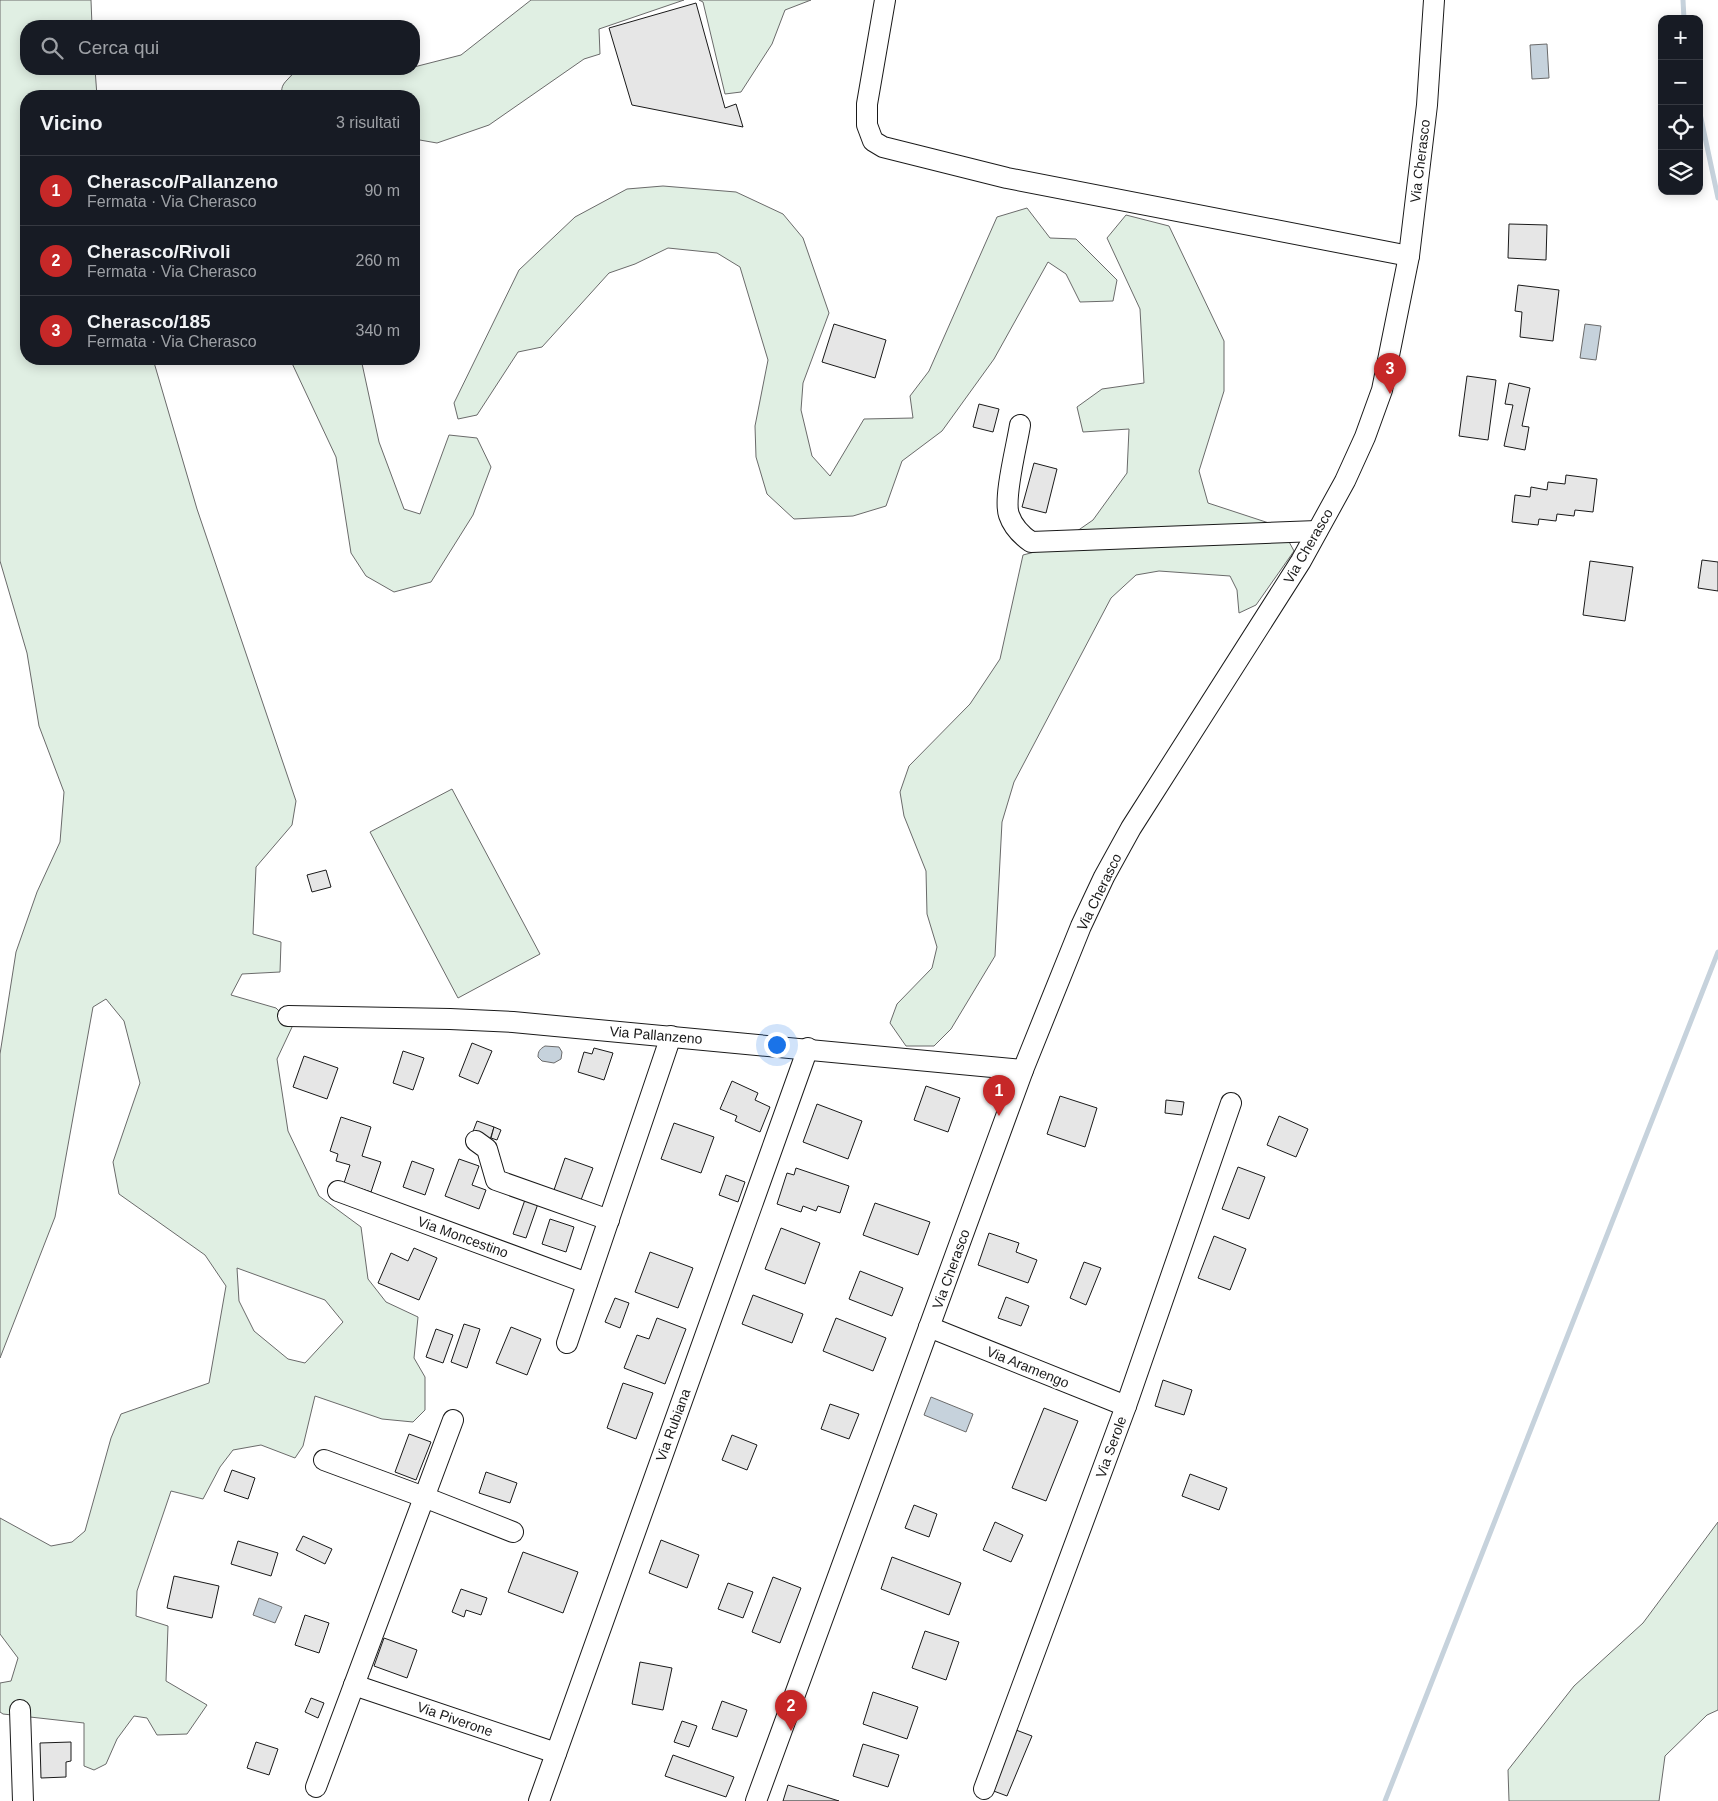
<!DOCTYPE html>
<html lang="it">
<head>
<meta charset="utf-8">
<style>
	:root { --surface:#171b24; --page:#20242c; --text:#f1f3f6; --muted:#9ea1a6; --line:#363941; --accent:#c62828 }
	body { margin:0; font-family:Arial,sans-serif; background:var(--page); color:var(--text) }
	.controls { position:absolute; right:15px; top:15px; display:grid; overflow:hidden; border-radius:10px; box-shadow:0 2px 12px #0003 }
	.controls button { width:45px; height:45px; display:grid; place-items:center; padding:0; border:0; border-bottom:1px solid var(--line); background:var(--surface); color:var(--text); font:25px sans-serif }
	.you { position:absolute; left:776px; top:1044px; width:18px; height:18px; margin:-12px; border:4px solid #fff; border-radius:50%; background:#1a73e8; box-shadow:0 0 0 8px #1a73e833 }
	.badge { display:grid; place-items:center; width:32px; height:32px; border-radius:50%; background:var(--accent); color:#fff; font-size:16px; font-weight:700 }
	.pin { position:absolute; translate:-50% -41px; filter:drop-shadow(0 1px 2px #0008) }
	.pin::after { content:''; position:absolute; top:26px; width:18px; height:15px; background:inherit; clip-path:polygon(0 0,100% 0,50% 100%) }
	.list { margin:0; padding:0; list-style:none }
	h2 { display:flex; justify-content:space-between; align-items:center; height:65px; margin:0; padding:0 20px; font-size:21px }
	h2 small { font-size:16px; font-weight:400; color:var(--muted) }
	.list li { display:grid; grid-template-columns:32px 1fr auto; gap:15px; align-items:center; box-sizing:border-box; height:70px; padding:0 20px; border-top:1px solid var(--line) }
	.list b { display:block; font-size:19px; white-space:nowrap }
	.list p { margin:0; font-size:16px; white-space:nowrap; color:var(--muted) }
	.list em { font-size:16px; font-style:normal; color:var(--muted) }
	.icon { flex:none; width:28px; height:28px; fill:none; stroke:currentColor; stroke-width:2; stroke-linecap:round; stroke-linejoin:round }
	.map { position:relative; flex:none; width:1718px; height:1801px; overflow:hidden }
	.search { position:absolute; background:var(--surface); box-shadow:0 2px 12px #0003; left:20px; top:20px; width:400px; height:55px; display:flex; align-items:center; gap:12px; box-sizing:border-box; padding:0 18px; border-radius:20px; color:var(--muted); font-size:19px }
	.panel { position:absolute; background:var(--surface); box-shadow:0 2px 12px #0003; left:20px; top:90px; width:400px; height:275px; border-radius:20px }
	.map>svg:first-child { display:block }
	.green { fill:#e0efe3; stroke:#6a6a6a; fill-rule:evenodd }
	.water { fill:#c6d2dc; stroke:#6a6a6a }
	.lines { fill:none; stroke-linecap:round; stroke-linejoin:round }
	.stream { stroke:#c6d2dc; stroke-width:5 }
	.building { fill:#e6e6e6; stroke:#1a1a1a }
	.minor-casing { stroke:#1a1a1a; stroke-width:22 }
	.minor { stroke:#fff; stroke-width:20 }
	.labels { text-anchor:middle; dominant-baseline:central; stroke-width:4; stroke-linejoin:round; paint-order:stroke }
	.street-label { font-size:14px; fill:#1a1a1a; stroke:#fff }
</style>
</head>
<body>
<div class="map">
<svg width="1718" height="1801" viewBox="0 0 1718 1801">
	<rect width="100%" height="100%" fill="#fff"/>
	<g class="green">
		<path d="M0,0H91L92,26H26V69H95L97,96H26V359H153L197,509L296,801L292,825L256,867L253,934L281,942L280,972L242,974L231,995L276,1008L293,1025L277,1059L288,1131L319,1196L361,1227L368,1279L386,1302L418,1317L414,1358L425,1377V1410L413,1422L382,1419L315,1396L303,1446L295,1458L261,1445L233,1450L220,1467L203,1499L171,1491L137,1591L136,1616L168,1626L166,1681L207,1705L187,1734L157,1735L147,1718L134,1716L117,1739L106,1764L94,1770L84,1766V1723L3,1714L0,1712V1683L11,1681L18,1658L0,1634V1518L51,1546L72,1542L85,1531L111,1438L121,1414L209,1383L226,1286L205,1255L119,1194L113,1162L140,1083L124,1021L106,999L93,1007L55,1217L0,1358V1054L16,952L37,892L60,842L64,792L39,726L27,653L0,561ZM237,1268L325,1300L343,1322L305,1363L288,1359L254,1331L239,1301Z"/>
		<path d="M531,0H684L599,29L600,54L584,59L489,125L437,143L414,139V96H282C281,88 282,85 288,79C307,54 352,80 370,69H414V67L461,55Z"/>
		<polygon points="699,0 811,0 785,10 772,44 741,92 725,94 703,2"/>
		<polygon points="663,186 736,192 783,214 803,238 829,313 803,383 801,410 812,456 830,476 864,419 913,418 910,396 929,371 997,217 1027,208 1050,238 1076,239 1117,280 1113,301 1080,302 1066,274 1048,262 994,359 942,431 902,461 886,506 853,516 794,519 767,494 756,457 755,426 768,360 740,267 717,253 668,248 635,264 609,273 542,347 518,352 477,415 458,419 454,403 519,270 575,217 627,189"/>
		<polygon points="1126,215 1169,226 1224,341 1224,391 1199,471 1208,503 1281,527 1294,551 1256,605 1239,613 1237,590 1230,576 1159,571 1136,575 1111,598 1014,782 1002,822 995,956 951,1029 934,1046 906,1046 890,1023 897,1004 932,968 937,947 927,914 926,871 904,816 900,792 909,766 970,704 1000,659 1023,555 1054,547 1093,520 1127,473 1129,429 1083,432 1077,407 1102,389 1144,383 1140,309 1107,238"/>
		<polygon points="290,359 361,359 379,442 404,509 420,514 449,435 477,438 491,467 473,515 431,582 394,592 366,576 351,553 336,457"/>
		<polygon points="452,789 540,954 458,998 370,832"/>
		<polygon points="1718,1522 1718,1710 1707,1715 1665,1756 1659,1801 1509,1801 1508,1770 1574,1686 1643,1623"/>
	</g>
	<g class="water">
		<polygon points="1547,44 1549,78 1532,79 1530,45"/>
		<polygon points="1585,324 1601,326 1596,360 1580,358"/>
		<path d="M545,1046L559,1047L562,1052L561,1059L554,1063L542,1061L538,1057C538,1051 540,1049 545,1046Z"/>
		<polygon points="931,1397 973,1414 966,1432 924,1415"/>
		<polygon points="259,1598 282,1607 275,1623 253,1615"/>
	</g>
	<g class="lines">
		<g class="stream">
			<polyline points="1683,0 1684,19"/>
			<polyline points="1699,109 1718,198"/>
			<polyline points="1385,1801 1718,952"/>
		</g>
	</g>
	<g class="building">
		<polygon points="696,3 725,108 736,104 743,127 632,105 609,28"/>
		<polygon points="1509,224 1547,225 1546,260 1508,258"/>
		<polygon points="1518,285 1559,290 1553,341 1520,337 1522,312 1515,311"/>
		<polygon points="834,324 886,340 875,378 822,362"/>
		<polygon points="1467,376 1496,380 1488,440 1459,436"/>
		<polygon points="1509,383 1530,388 1522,426 1529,427 1525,450 1504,446 1513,405 1505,404"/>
		<polygon points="979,404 999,409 993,432 973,427"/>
		<polygon points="1034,463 1057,469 1046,513 1022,507"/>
		<polygon points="1566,475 1597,479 1593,512 1575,510 1574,516 1557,514 1556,521 1539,519 1538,525 1512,522 1515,495 1530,497 1531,487 1547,490 1548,482 1565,484"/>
		<polygon points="1702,560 1718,562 1718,591 1698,588"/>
		<polygon points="1590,561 1633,567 1625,621 1583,615"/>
		<polygon points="326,870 331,887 312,892 307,875"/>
		<polygon points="472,1043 492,1051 478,1084 459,1076"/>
		<polygon points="594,1048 613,1053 604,1080 578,1072 584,1052 592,1054"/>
		<polygon points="403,1051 424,1058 413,1090 393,1083"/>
		<polygon points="304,1056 338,1068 327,1099 293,1087"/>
		<polygon points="732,1081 758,1093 755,1100 770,1107 760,1132 735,1121 737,1116 720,1109"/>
		<polygon points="926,1086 960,1098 948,1132 914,1120"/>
		<polygon points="1060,1096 1097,1108 1085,1147 1047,1134"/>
		<polygon points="1166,1100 1184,1102 1182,1115 1165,1113"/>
		<polygon points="817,1104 862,1121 848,1159 803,1142"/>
		<polygon points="1279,1116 1308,1129 1296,1157 1267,1145"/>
		<polygon points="341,1117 371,1127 362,1156 381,1162 371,1192 344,1183 350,1165 336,1161 338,1154 330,1151"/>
		<polygon points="477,1121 494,1127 490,1140 472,1134"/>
		<polygon points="674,1123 714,1137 701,1173 661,1159"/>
		<polygon points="494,1127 501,1130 497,1140 491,1138"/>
		<polygon points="565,1158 593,1168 581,1200 554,1190"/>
		<polygon points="459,1159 479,1166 472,1185 486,1190 479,1209 445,1196"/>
		<polygon points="412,1161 434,1169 425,1195 403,1187"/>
		<polygon points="1238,1167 1265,1177 1249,1219 1222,1209"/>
		<polygon points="796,1168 849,1186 840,1213 818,1206 816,1211 803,1206 801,1212 777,1204 787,1173 794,1175"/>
		<polygon points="726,1175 745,1182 738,1202 719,1195"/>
		<polygon points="527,1194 540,1198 526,1238 513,1234"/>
		<polygon points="875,1203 930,1222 918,1255 863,1235"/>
		<polygon points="550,1219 574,1227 566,1252 542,1244"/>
		<polygon points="781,1228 820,1243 805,1284 765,1269"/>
		<polygon points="989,1233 1019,1243 1016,1252 1037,1260 1028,1283 978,1265"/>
		<polygon points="1214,1236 1246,1249 1230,1290 1198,1278"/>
		<polygon points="414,1248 437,1258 419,1300 378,1283 391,1253 408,1261"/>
		<polygon points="650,1252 693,1268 678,1308 635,1292"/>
		<polygon points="1084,1262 1101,1268 1086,1305 1070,1298"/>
		<polygon points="860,1271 903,1288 892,1316 849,1299"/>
		<polygon points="753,1295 803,1314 792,1343 742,1324"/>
		<polygon points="1006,1297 1029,1306 1021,1326 998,1318"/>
		<polygon points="615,1298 629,1303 620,1328 605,1322"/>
		<polygon points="657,1318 686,1329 665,1384 624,1368 637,1335 649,1339"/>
		<polygon points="836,1318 886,1338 873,1371 823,1351"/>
		<polygon points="464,1324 480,1329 467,1368 451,1362"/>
		<polygon points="511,1327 541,1339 527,1375 496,1363"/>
		<polygon points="436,1329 453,1335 443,1363 426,1357"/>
		<polygon points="1163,1380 1192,1390 1184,1415 1155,1406"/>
		<polygon points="623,1383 653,1393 636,1439 607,1428"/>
		<polygon points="830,1404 859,1414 849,1439 821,1429"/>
		<polygon points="1044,1408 1078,1421 1046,1501 1012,1488"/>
		<polygon points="409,1434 431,1442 416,1480 395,1472"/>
		<polygon points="732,1435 757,1445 747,1470 722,1460"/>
		<polygon points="232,1470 255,1478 248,1499 224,1491"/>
		<polygon points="486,1472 517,1483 510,1503 479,1493"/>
		<polygon points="1190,1474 1227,1488 1219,1510 1182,1496"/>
		<polygon points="914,1505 937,1514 929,1537 905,1528"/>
		<polygon points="995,1522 1023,1535 1011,1562 983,1550"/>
		<polygon points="303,1536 332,1549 325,1564 296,1550"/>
		<polygon points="661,1540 699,1555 687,1588 649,1573"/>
		<polygon points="238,1541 278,1553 271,1576 231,1564"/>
		<polygon points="523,1552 578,1572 563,1613 508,1592"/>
		<polygon points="892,1557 961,1583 949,1615 881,1589"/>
		<polygon points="174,1576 219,1586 212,1618 167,1608"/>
		<polygon points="773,1577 801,1588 780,1643 752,1632"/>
		<polygon points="728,1583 753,1592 743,1618 718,1609"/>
		<polygon points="461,1589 487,1598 481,1615 466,1610 464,1617 452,1612"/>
		<polygon points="305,1615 329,1623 319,1653 295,1645"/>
		<polygon points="925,1631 959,1642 946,1680 912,1668"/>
		<polygon points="384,1638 417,1650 407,1678 374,1666"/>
		<polygon points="640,1662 672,1668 663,1710 632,1704"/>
		<polygon points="873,1692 918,1707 907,1739 863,1724"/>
		<polygon points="311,1698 324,1703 318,1718 305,1712"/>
		<polygon points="722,1701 747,1710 737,1737 712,1729"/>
		<polygon points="682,1721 697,1726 689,1747 674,1742"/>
		<polygon points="1016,1730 1032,1736 1007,1796 991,1790"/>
		<polygon points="71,1742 71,1761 66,1762 66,1777 41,1778 40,1743"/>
		<polygon points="256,1742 278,1749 269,1775 247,1768"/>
		<polygon points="863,1744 899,1755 888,1787 853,1776"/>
		<polygon points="673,1755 734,1777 726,1797 665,1776"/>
		<polygon points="788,1785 839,1801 783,1801"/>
	</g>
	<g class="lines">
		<defs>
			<g id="minor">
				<polyline points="885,0 867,104 867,125 873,141 883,147 1007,178 1409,256"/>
				<path d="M1020,425C1017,445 1003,498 1009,515C1013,527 1021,535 1031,542L1317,531"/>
				<polyline points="288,1016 450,1019 513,1022 1023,1070"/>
				<polyline points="476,1141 487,1149 496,1180 609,1220"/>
				<polyline points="338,1191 587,1283"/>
				<polyline points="929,1327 1126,1406"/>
				<polyline points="567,1343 671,1036"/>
				<polyline points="324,1460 424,1497 513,1532"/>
				<polyline points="354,1685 556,1753"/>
				<polyline points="20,1710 23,1801"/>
				<polyline points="316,1787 453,1420"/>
				<polyline points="984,1789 1126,1406 1231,1103"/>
				<polyline points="539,1801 808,1048"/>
				<polyline points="756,1801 1023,1070 1081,926 1104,877 1131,828 1301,561 1345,481 1365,437 1382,390 1409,256 1427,105 1434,0"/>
			</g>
		</defs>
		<use href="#minor" class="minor-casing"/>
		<use href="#minor" class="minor"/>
	</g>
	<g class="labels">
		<g class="street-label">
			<text transform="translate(1420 161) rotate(-83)">Via Cherasco</text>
			<text transform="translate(1308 546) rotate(-60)">Via Cherasco</text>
			<text transform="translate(1099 892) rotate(-64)">Via Cherasco</text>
			<text transform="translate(656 1035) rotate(5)">Via Pallanzeno</text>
			<text transform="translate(463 1237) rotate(20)">Via Moncestino</text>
			<text transform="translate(951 1269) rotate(-70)">Via Cherasco</text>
			<text transform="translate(1028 1367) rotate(22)">Via Aramengo</text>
			<text transform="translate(673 1425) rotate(-70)">Via Rubiana</text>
			<text transform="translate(1111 1447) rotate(-70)">Via Serole</text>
			<text transform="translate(455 1719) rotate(19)">Via Piverone</text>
		</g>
	</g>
</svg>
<div class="controls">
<button>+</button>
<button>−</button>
<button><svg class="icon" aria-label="locate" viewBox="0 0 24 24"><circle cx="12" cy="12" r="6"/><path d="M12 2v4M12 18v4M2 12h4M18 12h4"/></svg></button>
<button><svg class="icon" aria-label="layers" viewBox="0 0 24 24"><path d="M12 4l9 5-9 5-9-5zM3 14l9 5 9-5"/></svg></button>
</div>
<div class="you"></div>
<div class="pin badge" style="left:999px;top:1116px">1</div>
<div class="pin badge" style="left:791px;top:1731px">2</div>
<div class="pin badge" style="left:1390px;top:394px">3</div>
<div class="search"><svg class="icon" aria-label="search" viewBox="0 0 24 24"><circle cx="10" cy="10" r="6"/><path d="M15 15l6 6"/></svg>Cerca qui</div>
<section class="panel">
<h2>Vicino<small>3 risultati</small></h2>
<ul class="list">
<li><span class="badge">1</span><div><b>Cherasco/Pallanzeno</b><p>Fermata · Via Cherasco</p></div><em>90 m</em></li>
<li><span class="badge">2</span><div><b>Cherasco/Rivoli</b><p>Fermata · Via Cherasco</p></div><em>260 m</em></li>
<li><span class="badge">3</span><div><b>Cherasco/185</b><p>Fermata · Via Cherasco</p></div><em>340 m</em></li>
</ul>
</section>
</div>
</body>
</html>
